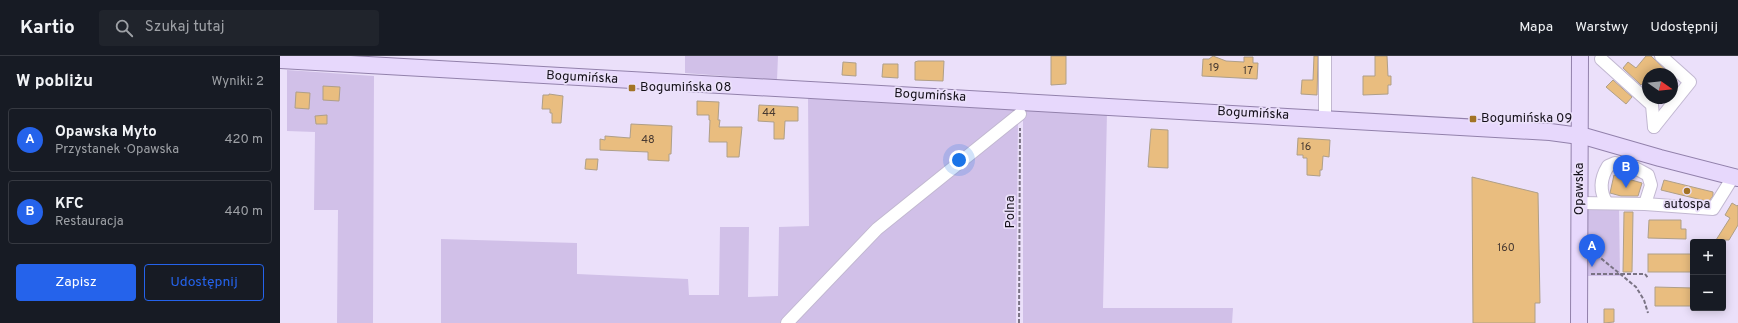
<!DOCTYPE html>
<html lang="pl">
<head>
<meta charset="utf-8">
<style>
	:root { --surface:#171b24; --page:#20242c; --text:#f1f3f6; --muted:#9ea1a6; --line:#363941; --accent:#2563eb }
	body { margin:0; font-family:Overpass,sans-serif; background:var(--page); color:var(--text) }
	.controls { position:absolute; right:12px; bottom:12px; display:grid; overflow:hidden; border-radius:4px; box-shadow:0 2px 10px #0003 }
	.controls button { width:36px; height:36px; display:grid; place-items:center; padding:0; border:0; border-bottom:1px solid var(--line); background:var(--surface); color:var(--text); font:20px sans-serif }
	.compass { position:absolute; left:1362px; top:12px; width:36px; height:36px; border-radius:50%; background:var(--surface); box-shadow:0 2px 10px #0003; rotate:104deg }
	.you { position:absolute; left:679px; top:104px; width:14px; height:14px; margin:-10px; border:3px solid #fff; border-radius:50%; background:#1a73e8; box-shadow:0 0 0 6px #1a73e833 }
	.badge { display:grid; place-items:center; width:26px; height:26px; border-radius:50%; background:var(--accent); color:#fff; font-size:13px; font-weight:700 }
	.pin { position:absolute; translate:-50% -33px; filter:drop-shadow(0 1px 2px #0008) }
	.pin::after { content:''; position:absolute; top:21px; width:14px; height:12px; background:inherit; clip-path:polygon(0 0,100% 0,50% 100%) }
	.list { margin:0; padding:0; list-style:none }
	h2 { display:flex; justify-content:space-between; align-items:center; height:52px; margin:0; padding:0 16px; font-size:17px }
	h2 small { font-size:13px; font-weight:400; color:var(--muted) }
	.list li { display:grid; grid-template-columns:26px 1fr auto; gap:12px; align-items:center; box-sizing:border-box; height:64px; margin:0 8px 8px; padding:0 8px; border:1px solid var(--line); border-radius:4px }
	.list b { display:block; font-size:15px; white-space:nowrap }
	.list p { margin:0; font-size:13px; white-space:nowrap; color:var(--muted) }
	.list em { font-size:13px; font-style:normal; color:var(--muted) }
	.actions { display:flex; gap:8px; padding:12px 16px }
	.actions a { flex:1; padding:9px 0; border:1px solid var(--accent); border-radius:4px; text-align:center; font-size:14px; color:var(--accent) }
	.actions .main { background:var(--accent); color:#fff }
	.icon { flex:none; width:22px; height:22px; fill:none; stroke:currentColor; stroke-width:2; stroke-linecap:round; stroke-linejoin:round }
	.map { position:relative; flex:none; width:1458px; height:267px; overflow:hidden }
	header { display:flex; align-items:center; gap:24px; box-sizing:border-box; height:56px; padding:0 20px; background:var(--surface); border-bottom:1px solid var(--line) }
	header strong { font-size:19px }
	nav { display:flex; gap:22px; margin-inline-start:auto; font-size:14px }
	.search { width:280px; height:36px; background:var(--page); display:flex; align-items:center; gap:10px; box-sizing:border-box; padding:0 14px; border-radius:4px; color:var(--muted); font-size:15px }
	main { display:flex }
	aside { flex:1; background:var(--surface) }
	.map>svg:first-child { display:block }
	.green { fill:#d1c0e8 }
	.building { fill:#e9bd7f; stroke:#af9f88 }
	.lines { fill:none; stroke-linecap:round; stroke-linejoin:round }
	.minor-casing { stroke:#c2b8d1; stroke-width:14 }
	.major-casing { stroke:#9281ab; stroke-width:18 }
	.path { stroke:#7a7384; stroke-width:2; stroke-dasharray:4 2; stroke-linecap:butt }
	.minor { stroke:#fff; stroke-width:12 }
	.major { stroke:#e7d8fc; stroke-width:16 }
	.poi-dot { fill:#a27326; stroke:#ebe0fa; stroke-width:1.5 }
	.labels { text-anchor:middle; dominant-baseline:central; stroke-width:3.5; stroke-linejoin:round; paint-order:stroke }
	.number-label { font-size:11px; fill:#483a32 }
	.street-label { font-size:13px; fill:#130f18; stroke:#ebe0fa }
	.poi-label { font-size:13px; fill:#130f18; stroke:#ebe0fa; text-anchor:start }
</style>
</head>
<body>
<header>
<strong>Kartio</strong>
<div class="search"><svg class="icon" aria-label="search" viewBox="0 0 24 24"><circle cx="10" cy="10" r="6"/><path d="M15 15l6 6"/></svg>Szukaj tutaj</div>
<nav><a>Mapa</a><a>Warstwy</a><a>Udostępnij</a></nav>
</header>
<main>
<aside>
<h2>W pobliżu<small>Wyniki: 2</small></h2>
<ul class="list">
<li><span class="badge">A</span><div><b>Opawska Myto</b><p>Przystanek · Opawska</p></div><em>420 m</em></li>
<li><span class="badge">B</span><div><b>KFC</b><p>Restauracja</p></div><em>440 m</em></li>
</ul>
<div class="actions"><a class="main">Zapisz</a><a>Udostępnij</a></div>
</aside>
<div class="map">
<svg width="1458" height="267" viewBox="0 0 1458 267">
	<rect width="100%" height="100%" fill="#ebe0fa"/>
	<g class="green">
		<polygon points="405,0 498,0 497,24 405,17"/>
		<polygon points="7,14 94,20 93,267 57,267 58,154 34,154 35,76 7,75"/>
		<polygon points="528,41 735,53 738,61 736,267 161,267 161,183 297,187 297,218 408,223 409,239 439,239 440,171 469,171 468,241 498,240 499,171 529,170"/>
		<polygon points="743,51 827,56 823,252 953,252 952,267 743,267"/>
		<polygon points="1307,152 1339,152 1340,220 1307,220"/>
	</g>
	<g class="building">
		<polygon points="771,0 786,0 786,28 771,29"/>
		<polygon points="933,0 946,5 964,6 964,1 973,1 973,7 978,7 977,23 922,20 923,3 929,3"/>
		<polygon points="1034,0 1038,0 1037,39 1021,38 1022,24 1033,24"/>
		<polygon points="1095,0 1107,0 1108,20 1111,20 1111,29 1108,29 1108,38 1083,39 1083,20 1095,20"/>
		<polygon points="1366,0 1371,0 1390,18 1368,18 1368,22 1361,29 1343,12 1348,6 1356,12"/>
		<polygon points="638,5 664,5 663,25 635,24 635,6"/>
		<polygon points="563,6 576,7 576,20 562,19"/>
		<polygon points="603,8 618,8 618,22 602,21"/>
		<polygon points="1333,24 1352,41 1346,48 1326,31"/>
		<polygon points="43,30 60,31 59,45 43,44"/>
		<polygon points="16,36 30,37 29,53 15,52"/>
		<polygon points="269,38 283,40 281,67 272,67 272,57 270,57 270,53 262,53 263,39 269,39"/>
		<polygon points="417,45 439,46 438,64 440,64 439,71 462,71 459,101 447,101 447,86 429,86 430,64 429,64 429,59 417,59"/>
		<polygon points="479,49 518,51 518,65 505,65 504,83 494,83 494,66 478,65"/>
		<polygon points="47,59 47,68 36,68 35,60"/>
		<polygon points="351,68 392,70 391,98 389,98 389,105 368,104 368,96 320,94 320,83 325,84 325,80 350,82"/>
		<polygon points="871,73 888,74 888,112 868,111"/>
		<polygon points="1018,82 1050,84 1049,101 1043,100 1042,114 1040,114 1040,120 1027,119 1027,102 1023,102 1023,99 1017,99"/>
		<polygon points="306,103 318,103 317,114 305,113"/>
		<polygon points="1334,119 1362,127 1358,140 1341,140 1330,137"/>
		<polygon points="1192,121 1258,137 1260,247 1255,247 1255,267 1193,267"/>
		<polygon points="1384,124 1433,136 1433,140 1429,145 1426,145 1381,134"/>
		<polygon points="1452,147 1457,150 1458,149 1458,169 1449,184 1436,184 1450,162 1445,159"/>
		<polygon points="1344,156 1353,156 1352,216 1343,216"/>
		<polygon points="1369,164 1401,164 1401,173 1406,173 1406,183 1368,182"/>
		<rect x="1368" y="198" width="45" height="18"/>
		<polygon points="1375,231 1413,232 1413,250 1375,250"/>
		<polygon points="1324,253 1334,253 1334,266 1324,267"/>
	</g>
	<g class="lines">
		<defs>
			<g id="minor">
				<polyline points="1321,3 1372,49 1374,71"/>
				<polyline points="1045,62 1045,0"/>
				<polyline points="1374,71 1410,26 1381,0"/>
				<polyline points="1300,147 1365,148 1433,153 1453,121"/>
				<path d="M1327,147C1319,135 1320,123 1328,110L1335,107L1357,113L1368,119L1371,129L1365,148"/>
				<polyline points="507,267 597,173 740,58"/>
			</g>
			<g id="major">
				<polyline points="0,4 1270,76 1307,81 1380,102 1458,122"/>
				<polyline points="1299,267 1300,0"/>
			</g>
		</defs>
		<use href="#minor" class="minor-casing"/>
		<use href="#major" class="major-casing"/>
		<g class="path">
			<polyline points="1312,195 1356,231 1364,244 1368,257"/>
			<polyline points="1311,218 1365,218 1368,222"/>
			<polyline points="739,267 740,72"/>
		</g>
		<use href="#minor" class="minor"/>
		<use href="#major" class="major"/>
	</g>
	<g class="poi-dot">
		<rect x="348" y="28" width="8" height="8" rx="2"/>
		<rect x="1189" y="59" width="8" height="8" rx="2"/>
		<circle cx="1407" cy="135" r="4"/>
	</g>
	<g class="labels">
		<g class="number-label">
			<text x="934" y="12">19</text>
			<text x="968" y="15">17</text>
			<text x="489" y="57">44</text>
			<text x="368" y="84">48</text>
			<text x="1026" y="91">16</text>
			<text x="1226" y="192">160</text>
		</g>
		<g class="street-label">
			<text transform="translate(302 22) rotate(3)">Bogumińska</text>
			<text transform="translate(650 40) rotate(3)">Bogumińska</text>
			<text transform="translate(973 58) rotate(3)">Bogumińska</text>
			<text transform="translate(1300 133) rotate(-90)">Opawska</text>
			<text transform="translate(731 156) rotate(-90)">Polna</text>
		</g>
		<g class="poi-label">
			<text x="360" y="32">Bogumińska 08</text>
			<text x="1201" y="63">Bogumińska 09</text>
			<text x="1407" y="149" text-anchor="middle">autospa</text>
		</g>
	</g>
</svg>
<div class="controls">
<button>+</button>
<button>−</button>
</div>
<svg class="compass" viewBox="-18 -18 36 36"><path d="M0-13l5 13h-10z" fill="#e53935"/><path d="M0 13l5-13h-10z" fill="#9ea1a6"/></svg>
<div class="you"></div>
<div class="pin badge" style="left:1312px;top:211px">A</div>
<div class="pin badge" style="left:1346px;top:132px">B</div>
</div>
</main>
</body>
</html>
